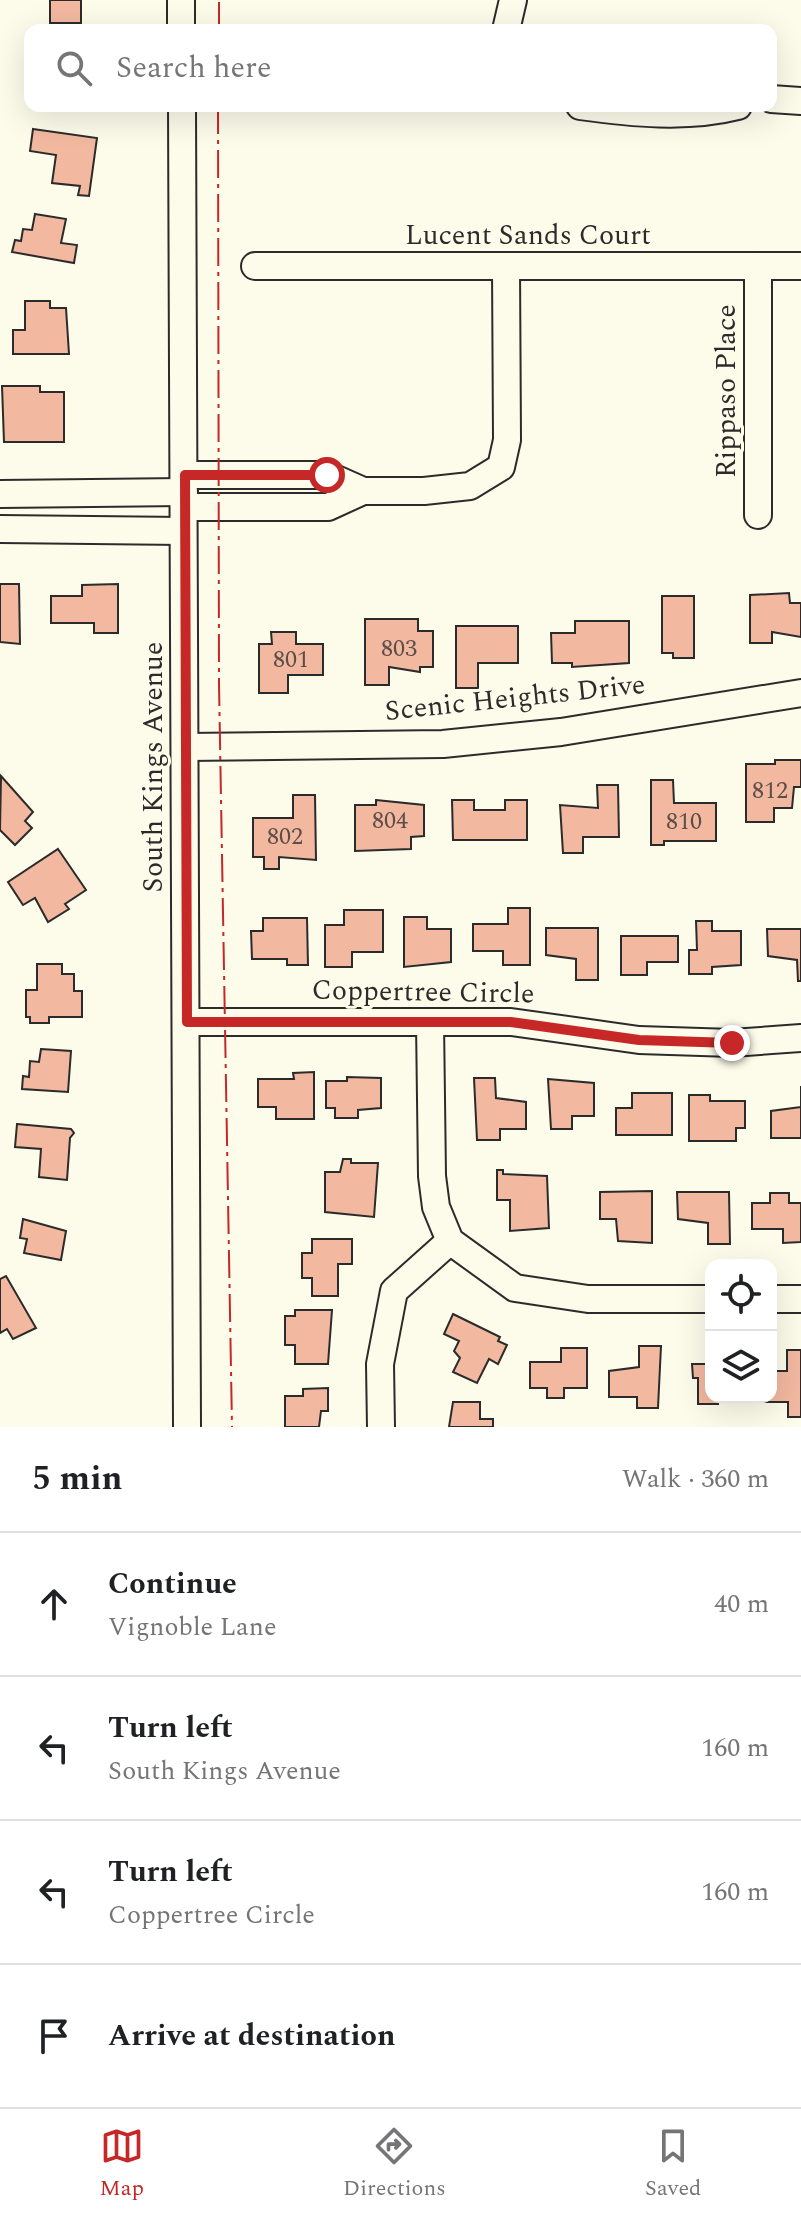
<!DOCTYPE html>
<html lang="en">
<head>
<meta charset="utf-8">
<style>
	:root { --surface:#fff; --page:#f6f6f6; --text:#202124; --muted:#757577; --line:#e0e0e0; --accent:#c62828 }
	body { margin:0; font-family:Spectral,serif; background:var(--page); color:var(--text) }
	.controls { position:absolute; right:24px; bottom:24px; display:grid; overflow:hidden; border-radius:16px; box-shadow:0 8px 32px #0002 }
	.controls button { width:72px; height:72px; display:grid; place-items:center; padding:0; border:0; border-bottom:2px solid var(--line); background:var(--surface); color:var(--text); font:40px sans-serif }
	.stop { position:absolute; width:24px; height:24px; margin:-18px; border:6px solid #c62828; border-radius:50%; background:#fff }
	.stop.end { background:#c62828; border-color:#fff; box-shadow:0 2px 8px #0008 }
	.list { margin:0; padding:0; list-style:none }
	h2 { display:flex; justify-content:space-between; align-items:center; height:104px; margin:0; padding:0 32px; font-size:34px }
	h2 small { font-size:26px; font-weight:400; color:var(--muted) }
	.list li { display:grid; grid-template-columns:52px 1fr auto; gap:24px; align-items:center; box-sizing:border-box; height:144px; padding:0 32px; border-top:2px solid var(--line) }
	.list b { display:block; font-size:30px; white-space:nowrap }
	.list p { margin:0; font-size:26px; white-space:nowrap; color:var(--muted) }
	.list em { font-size:26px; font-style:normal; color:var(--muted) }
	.icon { flex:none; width:44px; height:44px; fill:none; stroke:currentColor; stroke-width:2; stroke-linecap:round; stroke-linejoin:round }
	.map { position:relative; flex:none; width:801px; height:1427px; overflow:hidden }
	.search { position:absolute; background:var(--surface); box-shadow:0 8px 32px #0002; left:24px; right:24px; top:24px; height:88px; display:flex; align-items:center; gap:20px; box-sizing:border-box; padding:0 28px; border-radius:16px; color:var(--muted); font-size:30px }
	.sheet { height:680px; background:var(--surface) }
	nav { display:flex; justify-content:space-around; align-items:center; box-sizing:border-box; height:112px; border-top:2px solid var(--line); background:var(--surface); font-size:22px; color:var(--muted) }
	nav a { display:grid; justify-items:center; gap:4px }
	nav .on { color:var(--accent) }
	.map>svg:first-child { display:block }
	.building { fill:#f2b8a0; stroke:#2b2b2b; stroke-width:2 }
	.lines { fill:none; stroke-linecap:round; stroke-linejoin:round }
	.minor-casing { stroke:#2b2b2b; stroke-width:30 }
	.minor { stroke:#fdfbea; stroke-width:26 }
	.power { stroke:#c62828; stroke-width:2; stroke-dasharray:28 6 4 6; stroke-linecap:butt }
	.route { stroke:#c62828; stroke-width:10 }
	.labels { text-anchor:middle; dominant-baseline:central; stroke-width:6; stroke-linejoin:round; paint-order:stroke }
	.number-label { font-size:24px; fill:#5d4e48 }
	.street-label { font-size:28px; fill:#2b2b2b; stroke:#fdfbea }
</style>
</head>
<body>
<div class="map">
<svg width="801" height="1427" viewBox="0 0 801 1427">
	<rect width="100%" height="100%" fill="#fdfbea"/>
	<g class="building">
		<rect x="50" y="0" width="31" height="23"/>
		<polygon points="33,129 97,138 89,196 78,195 80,186 52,183 56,155 30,151"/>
		<polygon points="35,214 66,219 61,243 77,245 74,263 12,252 15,240 21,241 23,229 32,230"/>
		<polygon points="25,301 50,301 50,308 66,308 69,354 13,354 13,330 25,330"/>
		<polygon points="2,386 40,386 40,392 64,392 64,442 4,442"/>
		<polygon points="0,584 19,584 20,644 0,642"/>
		<polygon points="118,584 118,633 94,633 94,623 51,623 51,596 82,596 82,585"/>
		<polygon points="789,593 790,603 801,603 801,637 772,632 772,643 750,643 750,595"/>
		<polygon points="662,596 694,596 694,658 673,658 673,653 662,653"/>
		<polygon points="365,619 418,619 418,631 433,631 433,667 420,667 420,672 389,667 389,685 365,685"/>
		<polygon points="575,621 629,621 629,663 572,667 572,663 552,663 551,633 575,633"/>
		<polygon points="456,626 518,626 518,663 478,663 478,688 456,688"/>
		<polygon points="271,632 296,632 296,644 323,644 323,675 288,675 288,693 259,693 259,644 272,644"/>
		<polygon points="775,760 801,760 801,787 794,787 792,808 774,808 774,822 746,822 746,764 775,764"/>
		<polygon points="1,776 33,812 25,821 32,828 15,845 0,830"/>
		<polygon points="651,780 673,780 674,803 716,803 716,841 664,841 664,845 651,845"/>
		<polygon points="597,785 618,785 619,837 583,837 583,853 563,853 560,805 598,808"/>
		<polygon points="293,795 315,795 316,860 279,857 279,869 264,869 264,857 253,857 253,818 293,818"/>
		<polygon points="376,800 424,805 424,836 411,837 411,849 355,851 355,805 376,805"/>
		<polygon points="452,800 474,800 474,810 505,810 505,800 527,800 527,840 453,840"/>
		<polygon points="58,849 86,890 65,904 69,909 48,922 35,898 23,905 8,882"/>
		<polygon points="508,908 530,908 530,965 503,965 503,951 473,951 473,924 508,924"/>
		<polygon points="344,910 383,910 383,952 352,952 352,967 325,967 325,925 344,925"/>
		<polygon points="404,917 427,917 427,929 451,929 451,962 404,967"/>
		<polygon points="263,918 307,918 308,965 287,965 287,959 252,959 251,931 263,931"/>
		<polygon points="696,921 712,921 712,931 741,931 741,965 712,967 712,974 689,974 689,950 697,950"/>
		<polygon points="546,928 598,928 598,980 576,980 576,959 546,955"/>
		<polygon points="767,929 801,929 801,981 798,981 797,960 768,956"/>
		<polygon points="621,936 678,936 678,962 647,962 647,975 621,975"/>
		<polygon points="37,964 62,964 62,974 74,974 74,991 82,991 82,1017 49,1017 49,1023 30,1023 30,1017 26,1017 26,990 37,990"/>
		<polygon points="41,1049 71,1051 68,1092 22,1089 23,1076 29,1077 30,1061 39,1062"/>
		<polygon points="314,1072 314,1119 276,1119 276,1107 258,1107 258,1079 294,1079 293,1073"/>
		<polygon points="347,1077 381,1078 381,1108 358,1110 358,1118 335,1118 335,1108 326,1108 326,1081 347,1081"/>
		<polygon points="474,1078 495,1078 496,1098 526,1102 526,1129 500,1129 500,1140 477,1140"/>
		<polygon points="548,1079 594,1083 594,1116 572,1116 572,1129 551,1129"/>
		<polygon points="801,1086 801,1138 771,1138 771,1111 801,1107"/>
		<polygon points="632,1093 672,1093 672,1135 616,1135 616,1108 632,1108"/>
		<polygon points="689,1095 710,1095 710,1101 745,1101 745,1128 736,1128 736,1141 689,1141"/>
		<polygon points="17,1124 71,1129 74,1133 70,1138 67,1180 39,1177 41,1149 15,1147"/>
		<polygon points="343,1159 351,1159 351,1163 378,1163 374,1217 325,1212 325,1172 340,1172"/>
		<polygon points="497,1170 503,1170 503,1174 547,1176 549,1228 510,1231 510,1200 497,1200"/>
		<polygon points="652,1191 652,1243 618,1241 616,1219 600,1219 600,1192"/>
		<polygon points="677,1192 729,1192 730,1244 708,1244 708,1223 678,1219"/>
		<polygon points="770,1193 789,1193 789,1203 801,1203 801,1242 783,1243 783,1229 752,1229 752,1203 770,1203"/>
		<polygon points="23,1219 66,1231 61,1260 24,1253 27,1239 20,1238"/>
		<polygon points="312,1239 352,1239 352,1264 338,1264 338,1296 312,1296 312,1278 302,1278 302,1253 312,1253"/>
		<polygon points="6,1276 36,1328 13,1339 7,1329 0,1333 0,1279"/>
		<polygon points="295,1310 332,1310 328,1364 295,1364 295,1345 285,1345 285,1316 295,1316"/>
		<polygon points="453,1314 500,1337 498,1341 507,1345 498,1364 489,1359 477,1383 453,1372 460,1358 454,1351 459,1341 444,1334"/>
		<polygon points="639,1346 661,1346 658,1408 637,1408 637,1397 609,1397 609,1371 639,1367"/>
		<polygon points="561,1348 587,1348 587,1388 564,1388 564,1398 547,1398 547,1388 530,1388 530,1362 561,1362"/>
		<polygon points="787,1350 801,1350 801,1417 788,1417 788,1402 757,1402 757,1397 771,1397 773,1371 787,1371"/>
		<polygon points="692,1364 711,1364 711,1397 718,1397 718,1404 698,1404 698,1378 693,1378"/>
		<polygon points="328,1388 328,1411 321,1411 319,1427 285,1427 285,1396 303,1396 303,1389"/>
		<polygon points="453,1402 480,1402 480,1419 493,1419 493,1427 449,1427"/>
	</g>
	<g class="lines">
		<defs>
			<g id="minor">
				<polyline points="181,0 181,30"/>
				<polyline points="506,30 513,0"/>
				<polyline points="771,99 801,101"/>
				<polyline points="182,106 187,1427"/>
				<path d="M580,106C631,113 687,119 738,106"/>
				<polyline points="255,266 801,266"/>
				<polyline points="758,267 758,515"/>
				<polyline points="363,491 424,491 470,486 501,467 507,440 506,267"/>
				<polyline points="0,494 184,492"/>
				<polyline points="184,507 328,507 363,491 327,475 185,475"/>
				<polyline points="0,529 183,531"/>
				<polyline points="186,747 443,744 561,732 801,693"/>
				<polyline points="187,1022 511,1022 639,1040 732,1043 801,1038"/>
				<polyline points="430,1022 432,1176 436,1207 450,1241 515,1288 588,1299 711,1299"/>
				<polyline points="771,1299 801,1299"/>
				<polyline points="381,1427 380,1364 394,1291 450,1241"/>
			</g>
		</defs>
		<use href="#minor" class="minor-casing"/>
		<use href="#minor" class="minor"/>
		<g class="power">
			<polyline points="219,30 219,0"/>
			<polyline points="218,106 219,684 232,1427"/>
		</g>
	</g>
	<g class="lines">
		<polyline class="route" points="327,475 185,475 187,1022 511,1022 639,1040 732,1043"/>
	</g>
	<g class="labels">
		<g class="number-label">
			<text x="399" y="649">803</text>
			<text x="291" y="660">801</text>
			<text x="770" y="791">812</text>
			<text x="390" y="821">804</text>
			<text x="684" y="822">810</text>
			<text x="285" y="837">802</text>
		</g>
		<g class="street-label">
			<text x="528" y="235">Lucent Sands Court</text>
			<text transform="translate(726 391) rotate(-90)">Rippaso Place</text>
			<text transform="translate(515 698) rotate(-6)">Scenic Heights Drive</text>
			<text transform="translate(153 767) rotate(-90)">South Kings Avenue</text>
			<text transform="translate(423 992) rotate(1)">Coppertree Circle</text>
		</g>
	</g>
</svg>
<div class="controls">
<button><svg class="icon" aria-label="locate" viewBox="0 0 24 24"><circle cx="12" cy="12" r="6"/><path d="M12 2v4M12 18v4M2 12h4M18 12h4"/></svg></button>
<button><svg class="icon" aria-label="layers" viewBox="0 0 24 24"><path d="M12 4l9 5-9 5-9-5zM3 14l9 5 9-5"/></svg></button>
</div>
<div class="stop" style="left:327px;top:475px"></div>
<div class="stop end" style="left:732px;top:1043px"></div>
<div class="search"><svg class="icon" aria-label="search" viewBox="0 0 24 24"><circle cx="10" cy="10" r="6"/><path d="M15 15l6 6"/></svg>Search here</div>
</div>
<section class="sheet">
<h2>5 min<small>Walk · 360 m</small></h2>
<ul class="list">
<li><svg class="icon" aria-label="ahead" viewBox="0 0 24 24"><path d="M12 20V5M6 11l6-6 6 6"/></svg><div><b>Continue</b><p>Vignoble Lane</p></div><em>40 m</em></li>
<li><svg class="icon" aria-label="left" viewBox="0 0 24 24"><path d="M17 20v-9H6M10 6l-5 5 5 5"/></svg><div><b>Turn left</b><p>South Kings Avenue</p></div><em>160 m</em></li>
<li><svg class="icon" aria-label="left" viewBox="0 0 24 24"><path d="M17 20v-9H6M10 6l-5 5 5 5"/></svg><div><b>Turn left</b><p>Coppertree Circle</p></div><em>160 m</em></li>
<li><svg class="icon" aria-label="arrive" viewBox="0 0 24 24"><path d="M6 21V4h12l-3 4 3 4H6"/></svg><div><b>Arrive at destination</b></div></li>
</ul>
</section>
<nav>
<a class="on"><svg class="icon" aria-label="map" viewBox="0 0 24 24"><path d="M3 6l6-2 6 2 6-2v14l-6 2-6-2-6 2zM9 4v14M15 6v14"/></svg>Map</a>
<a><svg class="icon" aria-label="directions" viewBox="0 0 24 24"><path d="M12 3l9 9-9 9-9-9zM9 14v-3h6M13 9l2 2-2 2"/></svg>Directions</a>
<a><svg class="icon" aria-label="saved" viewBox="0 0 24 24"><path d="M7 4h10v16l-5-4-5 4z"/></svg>Saved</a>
</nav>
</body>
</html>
